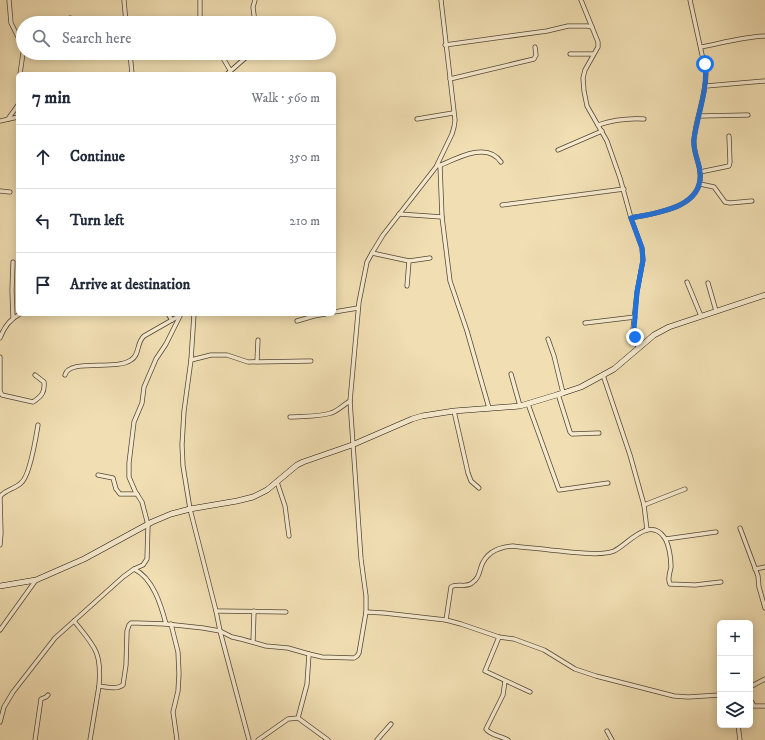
<!DOCTYPE html>
<html lang="en">
<head>
<meta charset="utf-8">
<style>
	:root { --surface:#fff; --page:#f6f6f7; --text:#1f2937; --muted:#747a83; --line:#e0e1e3 }
	body { margin:0; font-family:"IM FELL DW Pica",serif; background:var(--page); color:var(--text) }
	.controls { position:absolute; right:12px; bottom:12px; display:grid; overflow:hidden; border-radius:6px; box-shadow:0 2px 10px #0003 }
	.controls button { width:36px; height:36px; display:grid; place-items:center; padding:0; border:0; border-bottom:1px solid var(--line); background:var(--surface); color:var(--text); font:20px sans-serif }
	.stop { position:absolute; width:12px; height:12px; margin:-9px; border:3px solid #1a73e8; border-radius:50%; background:#fff }
	.stop.end { background:#1a73e8; border-color:#fff; box-shadow:0 1px 4px #0008 }
	.list { margin:0; padding:0; list-style:none }
	h2 { display:flex; justify-content:space-between; align-items:center; height:52px; margin:0; padding:0 16px; font-size:17px }
	h2 small { font-size:13px; font-weight:400; color:var(--muted) }
	.list li { display:grid; grid-template-columns:26px 1fr auto; gap:12px; align-items:center; box-sizing:border-box; height:64px; padding:0 16px; border-top:1px solid var(--line) }
	.list b { display:block; font-size:15px; white-space:nowrap }
	.list em { font-size:13px; font-style:normal; color:var(--muted) }
	.icon { flex:none; width:22px; height:22px; fill:none; stroke:currentColor; stroke-width:2; stroke-linecap:round; stroke-linejoin:round }
	.map { position:relative; flex:none; width:765px; height:740px; overflow:hidden }
	.search { position:absolute; background:var(--surface); box-shadow:0 2px 10px #0003; left:16px; top:16px; width:320px; height:44px; display:flex; align-items:center; gap:10px; box-sizing:border-box; padding:0 14px; border-radius:22px; color:var(--muted); font-size:15px }
	.panel { position:absolute; background:var(--surface); box-shadow:0 2px 10px #0003; left:16px; top:72px; width:320px; height:244px; border-radius:6px }
	.map>svg:first-child { display:block }
	.lines { fill:none; stroke-linecap:round; stroke-linejoin:round }
	.street-casing { stroke:#534736; stroke-width:5 }
	.secondary-casing { stroke:#1e140c; stroke-width:6 }
	.street { stroke:#f6eace; stroke-width:3.5 }
	.secondary { stroke:#f6eace; stroke-width:5 }
	.route { stroke:#1a73e8; stroke-width:5 }
</style>
</head>
<body>
<div class="map">
<svg width="765" height="740" viewBox="0 0 765 740">
	<rect width="100%" height="100%" fill="#f1dfb3"/>
	<filter id="stains"><feTurbulence type="fractalNoise" baseFrequency=".005" numOctaves="4"/><feColorMatrix values="0 0 0 0 .2 0 0 0 0 .09 0 0 0 0 .02 0 0 0 .5 -.17"/></filter>
	<radialGradient id="worn" r=".72"><stop offset=".6" stop-color="#630" stop-opacity="0"/><stop offset="1" stop-color="#630" stop-opacity=".3"/></radialGradient>
	<g class="lines">
		<defs>
			<g id="street">
				<polyline points="9,0 11,23 23,47"/>
				<polyline points="124,0 126,23"/>
				<polyline points="200,0 200,16 203,23"/>
				<polyline points="255,0 253,7 255,23"/>
				<polyline points="581,0 598,42 598,47 585,70 583,78 584,91 587,106 607,141 620,178 631,218 642,248 643,260 637,292 633,329 638,347"/>
				<polyline points="69,23 70,18"/>
				<polyline points="445,45 547,31 568,26 587,26 592,27"/>
				<path d="M701,47C722,43 743,37 765,36"/>
				<polyline points="130,53 132,74"/>
				<polyline points="220,53 230,70"/>
				<polyline points="570,54 593,54"/>
				<polyline points="20,74 23,53"/>
				<polyline points="227,74 251,53"/>
				<polyline points="450,79 534,59 536,55 535,47"/>
				<polyline points="706,86 765,81"/>
				<polyline points="699,116 748,115"/>
				<polyline points="8,119 18,105"/>
				<polyline points="417,119 453,113"/>
				<polyline points="0,121 18,117"/>
				<path d="M598,125C613,120 628,118 644,119"/>
				<polyline points="558,150 602,131"/>
				<polyline points="440,165 442,217 450,281 467,331 489,408"/>
				<path d="M439,166C457,158 487,141 501,162"/>
				<polyline points="700,172 729,166 730,162 729,136"/>
				<polyline points="700,184 714,187 725,202 730,203 752,201"/>
				<polyline points="0,191 10,192"/>
				<polyline points="502,205 624,189"/>
				<polyline points="399,214 442,217"/>
				<path d="M631,218C656,213 704,208 700,172C699,162 693,151 694,139C696,117 706,96 706,73L690,0"/>
				<polyline points="372,253 409,261 430,258"/>
				<polyline points="687,282 701,316"/>
				<polyline points="708,283 716,311"/>
				<polyline points="407,286 409,261"/>
				<polyline points="334,312 358,308"/>
				<polyline points="168,314 172,320"/>
				<polyline points="194,314 191,360 184,411 182,445 183,466 190,509 216,611 220,631 249,740"/>
				<polyline points="13,318 12,290 13,262"/>
				<polyline points="297,321 314,316 325,314"/>
				<polyline points="585,323 635,317"/>
				<path d="M0,338C4,327 10,319 20,314"/>
				<polyline points="548,339 554,356 563,393"/>
				<path d="M0,357V391L2,395L33,402C42,396 45,392 44,382L35,375"/>
				<polyline points="191,360 211,355 227,355 248,362 311,361"/>
				<polyline points="257,361 258,340"/>
				<polyline points="511,374 520,406"/>
				<path d="M65,375C69,358 116,371 131,360C140,355 136,343 144,336L179,316"/>
				<polyline points="603,375 630,455 644,505"/>
				<polyline points="558,394 570,432 572,434 599,433"/>
				<polyline points="528,404 559,490 608,483"/>
				<polyline points="454,411 468,473 471,481 479,488"/>
				<path d="M290,417C303,416 319,417 331,413C338,411 343,405 350,401"/>
				<polyline points="98,475 113,478 116,489 120,494 137,494"/>
				<polyline points="277,482 285,506 289,536"/>
				<path d="M0,497C4,490 15,489 21,483C30,476 36,437 38,425"/>
				<polyline points="0,497 1,533 0,545"/>
				<polyline points="740,528 758,576 759,587 765,608"/>
				<polyline points="647,530 644,505 685,489"/>
				<polyline points="666,539 716,532"/>
				<polyline points="755,569 765,567"/>
				<polyline points="216,611 286,612"/>
				<polyline points="366,612 384,613 446,620 461,624 499,637 514,639 544,650 575,669 596,676 674,696 688,697 720,695"/>
				<path d="M446,620L451,587C457,583 466,588 472,583C478,579 479,574 481,567C486,552 498,547 513,546C525,548 537,548 550,550C565,551 600,557 614,551C627,545 649,516 664,537C669,544 671,558 671,567C670,573 667,579 670,584L695,585L721,582"/>
				<path d="M74,621C95,647 102,652 99,686"/>
				<polyline points="166,624 203,628 220,631 232,637 241,639 266,646 288,648 309,654"/>
				<polyline points="171,624 178,652 179,674 178,691 173,712 177,740"/>
				<polyline points="0,630 36,580"/>
				<polyline points="499,637 485,671 530,692"/>
				<polyline points="253,642 254,611"/>
				<path d="M505,681L503,695L486,729C490,735 501,736 508,740"/>
				<polyline points="750,687 765,679"/>
				<polyline points="750,699 754,706 765,706"/>
				<polyline points="298,718 328,740"/>
				<polyline points="0,722 4,707 13,692 55,638 123,577 134,569"/>
				<polyline points="738,725 740,740"/>
				<polyline points="607,731 612,740"/>
				<polyline points="35,740 41,699 46,697 48,695"/>
				<path d="M90,740L99,686C107,687 116,690 123,685L126,665L127,631L129,625L131,623H137L166,624C161,605 153,578 134,569L143,565L147,559L148,525L142,502L135,491L129,477V463L134,422L142,403L144,387L156,359L166,344L181,314"/>
				<polyline points="258,740 288,719 298,718 307,684 309,654 322,657 354,658 357,656 359,653 366,612 366,596 361,559 350,401 359,302 367,262 372,253 383,235 436,167 452,134 454,127 455,120 441,0"/>
				<polyline points="377,740 391,724"/>
			</g>
			<polyline id="secondary" points="0,586 36,580 84,559 152,522 171,514 190,509 237,501 253,497 267,490 297,465 303,462 352,445 412,419 422,416 454,411 520,406 563,393 581,387 614,369 654,335 669,327 765,295"/>
		</defs>
		<use href="#street" class="street-casing"/>
		<use href="#secondary" class="secondary-casing"/>
		<use href="#street" class="street"/>
		<use href="#secondary" class="secondary"/>
	</g>
	<g class="lines">
		<path class="route" d="M635,337L634,329L637,292L643,260L642,248L631,218C656,213 704,208 700,172C699,161 692,150 694,139C698,113 708,90 705,64"/>
	</g>
	<rect width="100%" height="100%" filter="url(#stains)"/>
	<rect width="100%" height="100%" fill="url(#worn)"/>
</svg>
<div class="controls">
<button>+</button>
<button>−</button>
<button><svg class="icon" aria-label="layers" viewBox="0 0 24 24"><path d="M12 4l9 5-9 5-9-5zM3 14l9 5 9-5"/></svg></button>
</div>
<div class="stop" style="left:705px;top:64px"></div>
<div class="stop end" style="left:635px;top:337px"></div>
<div class="search"><svg class="icon" aria-label="search" viewBox="0 0 24 24"><circle cx="10" cy="10" r="6"/><path d="M15 15l6 6"/></svg>Search here</div>
<section class="panel">
<h2>7 min<small>Walk · 560 m</small></h2>
<ul class="list">
<li><svg class="icon" aria-label="ahead" viewBox="0 0 24 24"><path d="M12 20V5M6 11l6-6 6 6"/></svg><div><b>Continue</b></div><em>350 m</em></li>
<li><svg class="icon" aria-label="left" viewBox="0 0 24 24"><path d="M17 20v-9H6M10 6l-5 5 5 5"/></svg><div><b>Turn left</b></div><em>210 m</em></li>
<li><svg class="icon" aria-label="arrive" viewBox="0 0 24 24"><path d="M6 21V4h12l-3 4 3 4H6"/></svg><div><b>Arrive at destination</b></div></li>
</ul>
</section>
</div>
</body>
</html>
